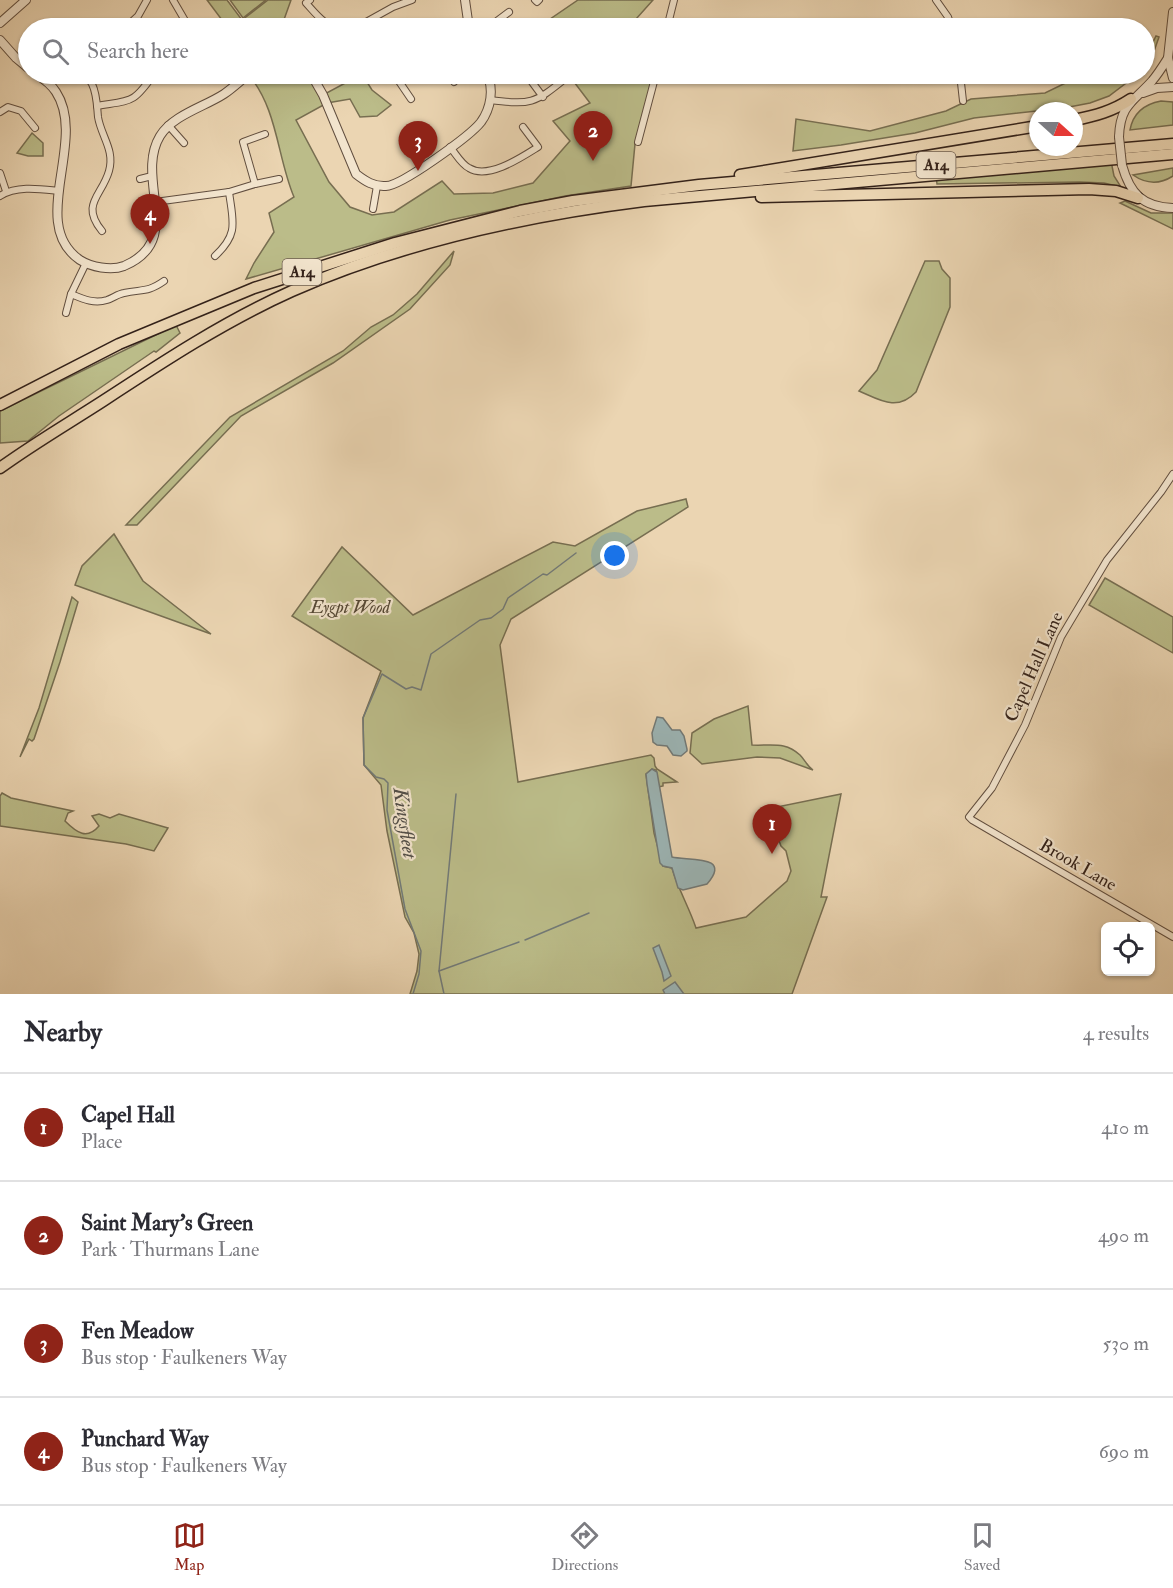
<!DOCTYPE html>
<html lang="en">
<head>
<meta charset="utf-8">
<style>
	:root { --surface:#fff; --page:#f2f2f3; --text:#2b2b33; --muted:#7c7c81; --line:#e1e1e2; --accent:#8f2418 }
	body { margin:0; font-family:"IM FELL Double Pica",serif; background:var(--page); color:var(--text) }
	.controls { position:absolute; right:18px; bottom:18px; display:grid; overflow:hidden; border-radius:9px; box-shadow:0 2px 4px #0004 }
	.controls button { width:54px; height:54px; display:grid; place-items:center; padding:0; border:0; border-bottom:2px solid var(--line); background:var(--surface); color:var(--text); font:30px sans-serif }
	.compass { position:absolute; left:1029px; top:102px; width:54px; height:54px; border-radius:50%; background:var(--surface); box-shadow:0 2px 4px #0004; rotate:111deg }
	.you { position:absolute; left:615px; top:556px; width:21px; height:21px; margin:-15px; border:4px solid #fff; border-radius:50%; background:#1a73e8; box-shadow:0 0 0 9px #1a73e833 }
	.badge { display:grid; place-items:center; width:39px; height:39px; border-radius:50%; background:var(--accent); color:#fff; font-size:20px; font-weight:700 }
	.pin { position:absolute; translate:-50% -50px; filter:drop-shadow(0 2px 3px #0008) }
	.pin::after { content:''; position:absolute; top:32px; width:21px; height:18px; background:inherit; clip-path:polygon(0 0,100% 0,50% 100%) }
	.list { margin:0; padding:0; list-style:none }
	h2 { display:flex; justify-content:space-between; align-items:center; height:78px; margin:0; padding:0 24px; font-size:26px }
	h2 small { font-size:20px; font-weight:400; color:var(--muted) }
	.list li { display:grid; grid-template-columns:39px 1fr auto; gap:18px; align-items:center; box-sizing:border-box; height:108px; padding:0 24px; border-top:2px solid var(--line) }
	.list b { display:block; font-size:22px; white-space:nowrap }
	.list p { margin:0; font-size:20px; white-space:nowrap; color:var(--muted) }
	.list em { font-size:20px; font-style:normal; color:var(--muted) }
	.icon { flex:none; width:33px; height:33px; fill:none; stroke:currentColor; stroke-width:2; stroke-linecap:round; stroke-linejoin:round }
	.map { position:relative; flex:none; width:1173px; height:994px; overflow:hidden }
	.search { position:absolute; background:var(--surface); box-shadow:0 2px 4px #0004; left:18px; right:18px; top:18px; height:66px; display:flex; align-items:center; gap:15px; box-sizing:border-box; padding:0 21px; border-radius:33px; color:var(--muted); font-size:22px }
	.sheet { height:510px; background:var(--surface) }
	nav { display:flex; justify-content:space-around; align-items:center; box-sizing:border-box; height:84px; border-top:2px solid var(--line); background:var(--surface); font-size:16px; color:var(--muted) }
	nav a { display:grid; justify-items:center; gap:3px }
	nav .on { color:var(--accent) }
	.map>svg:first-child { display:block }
	.green { fill:#bbbc89; stroke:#776e51; stroke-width:1.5 }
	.water { fill:#9cb6b7; stroke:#727a78; stroke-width:1.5 }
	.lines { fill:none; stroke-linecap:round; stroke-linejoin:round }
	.stream { stroke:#727a78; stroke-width:1.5 }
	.minor-casing { stroke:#614e3f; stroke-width:8 }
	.tertiary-casing { stroke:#614e3f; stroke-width:10 }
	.trunk-casing { stroke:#332119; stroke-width:13 }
	.minor { stroke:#f2e4cd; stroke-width:6 }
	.tertiary { stroke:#f2e4cd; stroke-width:8 }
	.trunk { stroke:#ebd5b2; stroke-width:10 }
	.tertiary-bridge-casing { stroke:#614e3f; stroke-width:10; stroke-linecap:butt }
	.tertiary-bridge { stroke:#f2e4cd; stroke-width:8 }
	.labels { text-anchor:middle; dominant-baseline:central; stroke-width:4.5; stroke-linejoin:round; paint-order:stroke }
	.shield { fill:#f2e4cd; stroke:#6c5c4f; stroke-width:1.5 }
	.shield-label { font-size:16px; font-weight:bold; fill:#332119 }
	.park-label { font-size:18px; font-style:italic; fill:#554835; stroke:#f2e4cd }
	.street-label { font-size:18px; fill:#332119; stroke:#f2e4cd }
	.water-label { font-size:20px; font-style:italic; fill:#524e48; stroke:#f2e4cd }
</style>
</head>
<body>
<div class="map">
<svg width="1173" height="994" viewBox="0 0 1173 994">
	<rect width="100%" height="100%" fill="#ebd5b2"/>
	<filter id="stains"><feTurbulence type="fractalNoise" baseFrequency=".00333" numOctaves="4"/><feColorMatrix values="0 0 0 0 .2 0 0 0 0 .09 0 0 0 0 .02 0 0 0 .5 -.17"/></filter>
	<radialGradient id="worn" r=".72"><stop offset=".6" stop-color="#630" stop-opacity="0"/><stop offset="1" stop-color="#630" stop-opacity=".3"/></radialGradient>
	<g class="green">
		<polygon points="207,0 227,0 242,20 268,0 291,0 281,28 228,28"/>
		<polygon points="230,0 266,0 243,18"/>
		<polygon points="578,0 653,0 628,28 537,28"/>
		<polygon points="1156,36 1159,37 1152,57 1145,68 1145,53 1149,50"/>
		<path d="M248,74H311L323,95L362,74L372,90L391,105L377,116L360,117L350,99L327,103L296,120L329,182L350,207L372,215L394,212L442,181L454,194L493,193L533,183L570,141L553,121L590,103L568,74H654L635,144L631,186L565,196L450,220L246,279L254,263L274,232L269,213L294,197C277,157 278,109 248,74Z"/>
		<polygon points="1084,74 1138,74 1109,96 1090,103 1064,108 974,118 915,133 841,145 793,151 796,119 870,131 946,111 971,99 1045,93"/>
		<path d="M1161,101L1173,102V125L1130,130C1133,113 1145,104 1161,101Z"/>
		<polygon points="32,133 43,143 43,156 28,156 17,153"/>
		<polygon points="1111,161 1114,176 1121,187 1104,183 1080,182 937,184 936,176"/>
		<path d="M1173,168V176C1159,185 1146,184 1133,175Z"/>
		<polygon points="1125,201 1151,213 1173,213 1173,229 1120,203"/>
		<polygon points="454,251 450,265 410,309 333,363 241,416 137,525 126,525 230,417 343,351 371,327 393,315 417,294"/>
		<path d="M925,261H939L942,269L950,278V307L916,392C897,412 880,400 859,391L877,370Z"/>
		<polygon points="176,325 180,333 156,352 154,351 59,416 28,441 0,443 0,411"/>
		<path d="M686,499L688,507L511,619L500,645L518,782L651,755L654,758L655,766L657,769L677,782L663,783V786L658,787L656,770L652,769L646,774L654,833L663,866L672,868C678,889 689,907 696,928L746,917L787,881L791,871L786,851L781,846L767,809L841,794L821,897H827L792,994H410L417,971L419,954L414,933L405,917L387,831L381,785L364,765L363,718L381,671L292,616L342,547L413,615L553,542L575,546L637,511Z"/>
		<polygon points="114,534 143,581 211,634 75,585 82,566"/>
		<polygon points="1105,578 1173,617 1173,653 1089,605"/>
		<polygon points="72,597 78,602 60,662 34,739 32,741 29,739 20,757 39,708"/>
		<path d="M748,706L752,745C772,746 785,741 800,755C805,760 807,766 813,770L780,758L757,757L702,764L690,753L692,733L714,719Z"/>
		<path d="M2,793L11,798L73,811L68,813L65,821C77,833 87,840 99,826L92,816L99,814L110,818L119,814L168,828L154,851L126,844L0,826V796Z"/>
	</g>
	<g class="water">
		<polygon points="657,717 663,718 672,730 680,730 684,736 687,749 687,751 681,756 673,755 667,746 657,745 653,742 652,733"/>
		<path d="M652,769L657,772L672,857C687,861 733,854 707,884L683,890L678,888L672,868L663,866L660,863L647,784L646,774Z"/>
		<polygon points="659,945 671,976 664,981 662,972 653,948"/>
		<polygon points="675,982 684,994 665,994 663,990"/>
	</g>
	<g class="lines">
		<g class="stream">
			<polyline points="525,940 589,913"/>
			<polyline points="439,971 519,942"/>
			<polyline points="413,994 419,974 421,951 405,909 387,810 388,783 384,779 376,777 364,765 363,718 382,674 406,689 412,687 421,690 431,654 480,620 491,618 503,609 508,598 543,574 547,575 576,553"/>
			<polyline points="444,994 439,971 456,794"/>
		</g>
		<defs>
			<g id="minor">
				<polyline points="173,0 187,24"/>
				<path d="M310,0L306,3C317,15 325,27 342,28"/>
				<polyline points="535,0 537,2 539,0"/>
				<polyline points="936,0 948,17 952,28"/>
				<polyline points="125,28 138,16 147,0"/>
				<polyline points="350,28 357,27 393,7 412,0"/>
				<polyline points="501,28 497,21 509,12"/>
				<polyline points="667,28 674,0"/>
				<path d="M83,74C86,77 90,80 92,84C97,94 97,107 98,117C101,136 115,150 109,171C102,196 80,204 102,231"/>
				<polyline points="394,74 411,99"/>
				<polyline points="449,74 454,82"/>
				<polyline points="526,74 543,97"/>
				<polyline points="960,74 963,101"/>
				<path d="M490,100C531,105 534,104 566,78"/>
				<path d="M97,106C132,100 133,104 154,74"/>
				<polyline points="0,112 8,107 21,111 35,128"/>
				<polyline points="168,125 184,143"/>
				<polyline points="638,142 656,74"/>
				<path d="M450,147C456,154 461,164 469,168C488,180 522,157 538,147L523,127"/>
				<polyline points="0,173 6,191"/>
				<polyline points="140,179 152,176"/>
				<polyline points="255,184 243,142 265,134"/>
				<path d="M0,196C16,185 41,189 59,191"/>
				<polyline points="155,202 229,192 255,184 279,179"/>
				<polyline points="373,209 377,186"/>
				<path d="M215,256C239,234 233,222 229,192"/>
				<path d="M86,263L71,294C83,299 94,304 107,300C113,298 118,294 124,293C142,289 147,293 164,281"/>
				<polyline points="66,313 71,294"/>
				<polyline points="1173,474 1161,492 1107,560 1061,637 1025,725 992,788 969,817 972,820 1173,937"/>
			</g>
			<g id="tertiary">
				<polyline points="465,0 469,28"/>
				<polyline points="1173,12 1168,58 1173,78"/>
				<polyline points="0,23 26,0"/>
				<polyline points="0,40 16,58 28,68"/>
				<path d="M36,74C44,79 51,84 56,92C88,141 27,224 80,260C91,267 111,271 124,266C186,240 134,179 160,136C173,115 204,107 224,94C233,88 241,80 249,74"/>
				<path d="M311,74L323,95L356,174C365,181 374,187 386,186C401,186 470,136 481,122C491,108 494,89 487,74"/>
				<polyline points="1143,93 1157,88 1173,87"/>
				<path d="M1119,137C1120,105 1133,102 1152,81C1158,74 1163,66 1168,58"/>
				<path d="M1122,165C1130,194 1143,207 1173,208"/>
			</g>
			<g id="trunk">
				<path d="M1074,120C1095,116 1113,111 1131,99"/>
				<polyline points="740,175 1038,126"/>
				<polyline points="761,197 1089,189 1116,191 1138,198"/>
				<polyline points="0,405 119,344 254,288 395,243 520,211 573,201 699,185 1173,144"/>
				<path d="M0,468C33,444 69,423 103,401C164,361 225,321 292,291C403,242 524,216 644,201L1173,154"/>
			</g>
		</defs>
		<use href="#minor" class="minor-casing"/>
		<use href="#tertiary" class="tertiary-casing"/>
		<use href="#trunk" class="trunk-casing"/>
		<use href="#minor" class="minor"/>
		<use href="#tertiary" class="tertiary"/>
		<use href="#trunk" class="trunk"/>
		<defs>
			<polyline id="tertiary-bridge" points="1119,137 1122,165"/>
		</defs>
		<use href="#tertiary-bridge" class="tertiary-bridge-casing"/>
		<use href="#tertiary-bridge" class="tertiary-bridge"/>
	</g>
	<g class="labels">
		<g class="shield">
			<rect x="916.5" y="152" width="39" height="26" rx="4.5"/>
			<rect x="282.5" y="259" width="39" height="26" rx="4.5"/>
		</g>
		<g class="shield-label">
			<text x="936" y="165">A14</text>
			<text x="302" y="272">A14</text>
		</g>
		<g class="park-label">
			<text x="350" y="607">Eygpt Wood</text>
		</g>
		<g class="street-label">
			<text transform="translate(1034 667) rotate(-66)">Capel Hall Lane</text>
			<text transform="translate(1078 865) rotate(30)">Brook Lane</text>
		</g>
		<g class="water-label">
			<text transform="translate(405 823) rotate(82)">Kingsfleet</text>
		</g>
	</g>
	<rect width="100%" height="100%" filter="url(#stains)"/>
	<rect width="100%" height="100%" fill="url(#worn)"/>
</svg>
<div class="controls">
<button><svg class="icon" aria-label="locate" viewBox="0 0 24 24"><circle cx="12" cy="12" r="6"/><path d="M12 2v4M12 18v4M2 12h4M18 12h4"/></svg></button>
</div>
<svg class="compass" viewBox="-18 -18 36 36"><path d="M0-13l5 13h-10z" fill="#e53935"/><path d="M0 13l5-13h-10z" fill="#7c7c81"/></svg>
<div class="you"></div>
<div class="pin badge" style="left:772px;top:854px">1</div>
<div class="pin badge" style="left:593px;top:161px">2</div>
<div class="pin badge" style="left:418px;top:171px">3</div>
<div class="pin badge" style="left:150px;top:244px">4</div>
<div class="search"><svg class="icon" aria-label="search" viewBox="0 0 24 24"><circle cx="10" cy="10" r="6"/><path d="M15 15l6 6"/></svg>Search here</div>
</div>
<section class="sheet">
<h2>Nearby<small>4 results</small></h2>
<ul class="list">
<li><span class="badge">1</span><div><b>Capel Hall</b><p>Place</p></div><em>410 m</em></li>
<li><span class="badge">2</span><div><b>Saint Mary's Green</b><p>Park · Thurmans Lane</p></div><em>490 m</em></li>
<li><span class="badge">3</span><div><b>Fen Meadow</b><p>Bus stop · Faulkeners Way</p></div><em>530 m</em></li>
<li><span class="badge">4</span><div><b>Punchard Way</b><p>Bus stop · Faulkeners Way</p></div><em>690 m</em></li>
</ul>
</section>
<nav>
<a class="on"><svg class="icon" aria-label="map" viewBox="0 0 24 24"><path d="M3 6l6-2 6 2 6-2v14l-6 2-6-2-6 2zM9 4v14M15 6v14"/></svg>Map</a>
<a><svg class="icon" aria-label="directions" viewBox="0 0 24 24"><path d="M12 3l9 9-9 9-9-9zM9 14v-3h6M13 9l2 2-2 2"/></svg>Directions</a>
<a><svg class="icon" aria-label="saved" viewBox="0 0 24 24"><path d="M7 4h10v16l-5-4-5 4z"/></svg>Saved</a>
</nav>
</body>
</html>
